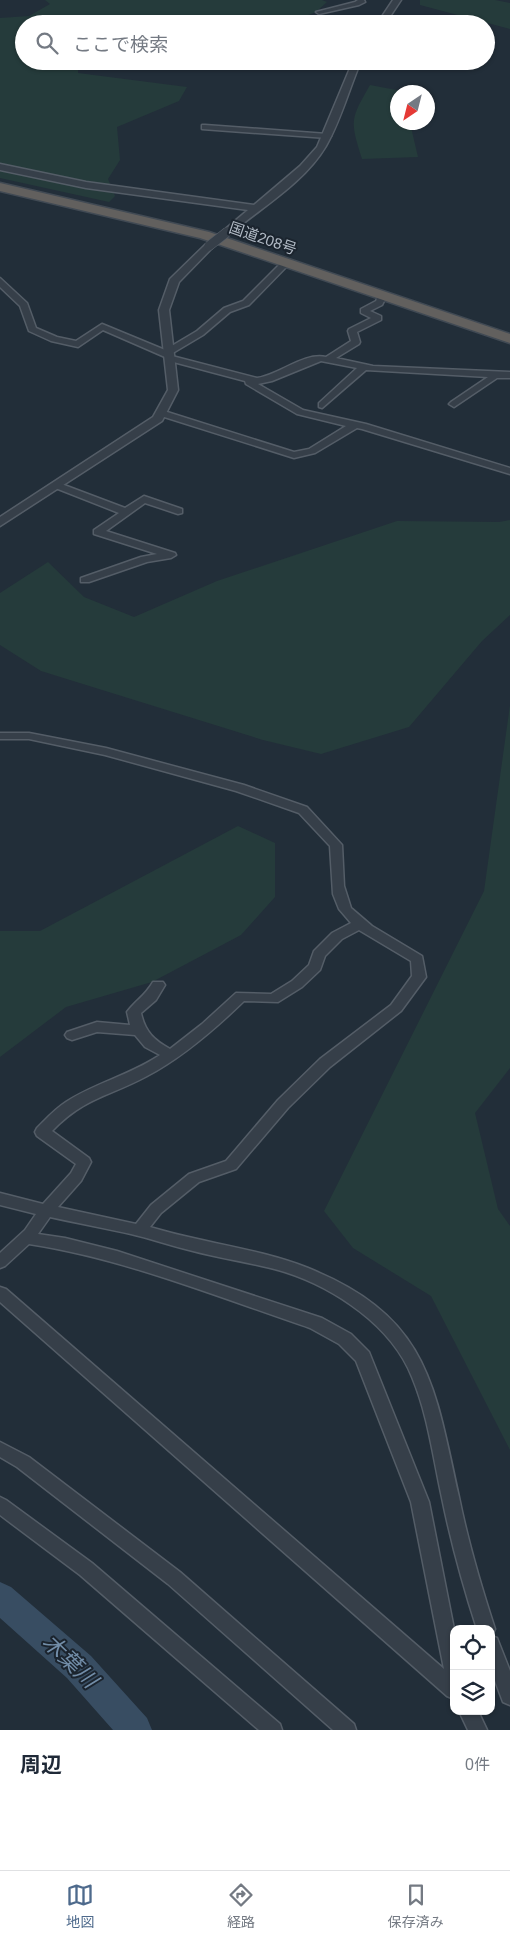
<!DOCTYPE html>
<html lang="ja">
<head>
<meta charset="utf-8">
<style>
	:root { --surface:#fff; --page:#f6f6f7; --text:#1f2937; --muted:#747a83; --line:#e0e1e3; --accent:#4e6a8c }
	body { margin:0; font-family:Arial,"Noto Sans JP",sans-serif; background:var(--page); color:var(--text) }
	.controls { position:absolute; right:15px; bottom:15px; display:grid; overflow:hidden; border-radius:10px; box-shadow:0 1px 4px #0004 }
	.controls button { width:45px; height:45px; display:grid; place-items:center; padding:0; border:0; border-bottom:1px solid var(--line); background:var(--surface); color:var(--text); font:25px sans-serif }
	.compass { position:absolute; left:390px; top:85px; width:45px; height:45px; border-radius:50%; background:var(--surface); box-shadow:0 1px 4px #0004; rotate:215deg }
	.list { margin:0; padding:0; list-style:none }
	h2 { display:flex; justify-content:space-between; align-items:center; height:65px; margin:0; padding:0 20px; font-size:21px }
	h2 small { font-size:16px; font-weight:400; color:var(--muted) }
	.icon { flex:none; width:28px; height:28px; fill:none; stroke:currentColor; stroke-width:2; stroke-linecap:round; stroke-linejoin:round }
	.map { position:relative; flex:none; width:510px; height:1730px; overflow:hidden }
	.search { position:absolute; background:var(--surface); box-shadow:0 1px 4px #0004; left:15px; right:15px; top:15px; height:55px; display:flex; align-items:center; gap:12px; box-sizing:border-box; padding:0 18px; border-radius:28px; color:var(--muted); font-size:19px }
	.sheet { height:140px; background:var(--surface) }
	nav { display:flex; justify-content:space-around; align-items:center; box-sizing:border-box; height:70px; border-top:1px solid var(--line); background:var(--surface); font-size:14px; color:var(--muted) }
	nav a { display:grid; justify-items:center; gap:2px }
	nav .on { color:var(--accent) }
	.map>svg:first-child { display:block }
	.green { fill:#253b3b }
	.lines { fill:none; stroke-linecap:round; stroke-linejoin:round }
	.river { fill:#384d62; fill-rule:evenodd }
	.minor-casing { stroke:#545d67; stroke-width:3 }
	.tertiary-casing { stroke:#545d67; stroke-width:3 }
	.trunk-casing { stroke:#414a54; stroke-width:3 }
	.minor { fill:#363f49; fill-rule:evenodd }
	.tertiary { fill:#363f49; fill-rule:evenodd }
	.trunk { fill:#62605e; fill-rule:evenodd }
	.tertiary-bridge-casing { stroke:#545d67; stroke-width:10; stroke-linecap:butt }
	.tertiary-bridge { stroke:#363f49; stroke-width:9 }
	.labels { text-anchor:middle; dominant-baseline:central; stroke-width:4; stroke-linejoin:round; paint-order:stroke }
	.far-street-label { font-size:15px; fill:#b1bac5; stroke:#1b242e }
	.near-water-label { font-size:22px; font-style:italic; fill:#728da8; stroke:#1b242e }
</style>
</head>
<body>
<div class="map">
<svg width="510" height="1730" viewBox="0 0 510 1730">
	<rect width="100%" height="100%" fill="#222e39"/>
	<g class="green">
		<polygon points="45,0 322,0 327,2 316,12 294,21 296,24 24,24 24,61 78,61 78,73 187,87 179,101 117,127 120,160 108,179 115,196 109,202 0,178 0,18 29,16 50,4"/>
		<polygon points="420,0 495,0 510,3 510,29 420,5"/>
		<path d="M370,85L407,92H398V122L410,123L418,157L362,159C350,120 350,120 370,85Z"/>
		<polygon points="510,520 510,615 482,641 409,727 321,754 263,740 41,671 0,645 0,593 48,562 84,597 134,617 217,581 397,521 499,522"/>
		<polygon points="510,705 510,1068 475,1113 498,1209 510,1226 510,1450 431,1296 353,1248 324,1211 484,891"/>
		<polygon points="238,826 275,843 275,897 241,935 152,982 66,1007 0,1057 0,931 40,931"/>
	</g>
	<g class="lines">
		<polygon class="river" points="0,1582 11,1587 91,1656 147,1718 152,1730 113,1730 67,1678 0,1618"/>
		<defs>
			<g id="minor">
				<polygon points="358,0 364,0 365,2 359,5 319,14 316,12 355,2"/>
				<polygon points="205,125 327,134 331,136 327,138 202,129 202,125"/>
				<path d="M283,261L290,263L249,305L230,312L203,335L171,354L172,356L257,378C279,375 304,352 326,357L351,341L348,331L349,329L371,318L361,313V309L376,301L380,293H386L387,295L382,305L370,311L381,316V320L357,332L360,342L359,344L336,358L373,366L510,372V378H497L454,407L449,404L451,402L488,377L366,370L322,408L319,407V403L357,368L321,361L272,381L258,384L303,410L366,424L510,468V474L362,429L357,428L315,453L294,458L158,415V411H164L294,452L309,449L346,426L297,414L246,384L245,381L166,360L165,357L103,330L78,347L51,341L29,331L20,306L0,287V278L27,303L36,328L57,337L76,341L102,324L165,350L197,331L224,308L243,301Z"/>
				<polygon points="56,482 125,508 144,496 182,509 182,513 178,514 145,503 106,531 175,553 176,555 171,558 147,562 89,582 81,582 81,578 141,557 157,554 94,534 94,530 119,513 53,487 53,483"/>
				<path d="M0,733H29L106,748L244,785L307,807L342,845L344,886L351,908L372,926L422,956L426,977L401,1011L330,1067L288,1108L236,1169L199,1182L161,1213L150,1227C202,1243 257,1248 308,1268C429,1317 434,1384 459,1497C468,1542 481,1586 495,1629L492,1635L491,1629H477C463,1586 451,1542 442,1498C433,1457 428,1415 412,1377C392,1326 335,1288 285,1272C255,1263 223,1259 193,1251C172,1246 152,1239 131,1234C104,1228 77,1223 50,1217L38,1234L65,1238L117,1251L322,1318L351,1334L369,1352L429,1502L454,1629V1699L447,1696L0,1302V1287L6,1289L444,1669L411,1502L356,1361L339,1344L310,1328C218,1297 126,1259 29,1244L5,1266L0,1268V1253L25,1230L36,1214L0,1205V1193L43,1204L71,1173L76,1164L37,1136L35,1132L37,1128C46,1119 55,1109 66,1102C95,1083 130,1075 160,1055L145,1047L135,1035L97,1032L72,1040L67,1038L65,1035L67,1032L97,1022L130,1025L127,1012C135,1001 145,996 153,982H163L165,985L156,1000L141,1013C145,1032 154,1040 170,1049L202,1024L236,993L271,994L292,981L309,965L314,951L332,933L351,923L339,909L333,894L330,846L299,813L236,791L105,755L29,739H0ZM359,930L411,961L412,976L391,1005L320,1059L278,1100L226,1161L189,1174L151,1205L136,1224L58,1207L81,1181L91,1162L89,1158L52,1131C85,1097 108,1097 147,1076C183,1057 215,1029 244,1001L278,1002L302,987L320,970L325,956L342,939Z"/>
				<polygon points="0,1442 29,1457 180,1572 354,1724 356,1730 333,1730 168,1584 17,1467 0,1457"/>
				<polygon points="0,1497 6,1500 92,1563 280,1724 282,1730 259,1730 80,1575 0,1515"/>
				<polygon points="491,1636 497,1638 510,1671 510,1705 503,1702 491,1670"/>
				<polygon points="459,1711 478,1711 487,1730 468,1730"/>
			</g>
			<g id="tertiary">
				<polygon points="393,0 401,0 385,24 377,24"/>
				<path d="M353,61H361C349,89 341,120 326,146C304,183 262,207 230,234L222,232L248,210L86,188L0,170V164L86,182L254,205L300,166L317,147Z"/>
				<polygon points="206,244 214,246 179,282 169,310 178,390 162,421 0,526 0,517 153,417 168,390 159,310 170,279"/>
			</g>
			<polygon id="trunk" points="0,183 209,232 510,334 510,343 200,238 0,191"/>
		</defs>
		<use href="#minor" class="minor-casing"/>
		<use href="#tertiary" class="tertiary-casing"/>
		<use href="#trunk" class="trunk-casing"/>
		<use href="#minor" class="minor"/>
		<use href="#tertiary" class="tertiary"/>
		<use href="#trunk" class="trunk"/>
		<defs>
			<polyline id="tertiary-bridge" points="209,246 227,232"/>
		</defs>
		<use href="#tertiary-bridge" class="tertiary-bridge-casing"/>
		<use href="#tertiary-bridge" class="tertiary-bridge"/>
	</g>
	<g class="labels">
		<g class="far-street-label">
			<text transform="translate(263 238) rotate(19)">国道208号</text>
		</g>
		<g class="near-water-label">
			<text transform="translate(70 1661) rotate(44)">木葉川</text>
		</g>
	</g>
</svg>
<div class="controls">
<button><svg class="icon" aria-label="locate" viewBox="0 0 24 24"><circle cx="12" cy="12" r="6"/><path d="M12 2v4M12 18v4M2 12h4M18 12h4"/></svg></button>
<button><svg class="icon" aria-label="layers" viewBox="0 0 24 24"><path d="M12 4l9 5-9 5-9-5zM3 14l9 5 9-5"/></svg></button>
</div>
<svg class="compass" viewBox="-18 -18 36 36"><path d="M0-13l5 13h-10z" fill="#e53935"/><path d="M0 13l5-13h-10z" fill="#747a83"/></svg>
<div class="search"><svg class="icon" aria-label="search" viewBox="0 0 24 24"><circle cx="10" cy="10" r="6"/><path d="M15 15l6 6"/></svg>ここで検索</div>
</div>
<section class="sheet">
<h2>周辺<small>0件</small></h2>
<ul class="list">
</ul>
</section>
<nav>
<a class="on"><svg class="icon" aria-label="map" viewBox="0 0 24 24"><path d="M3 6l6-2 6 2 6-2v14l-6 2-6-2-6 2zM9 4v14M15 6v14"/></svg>地図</a>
<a><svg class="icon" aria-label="directions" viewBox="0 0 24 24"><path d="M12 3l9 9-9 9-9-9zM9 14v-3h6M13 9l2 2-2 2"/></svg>経路</a>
<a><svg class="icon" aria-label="saved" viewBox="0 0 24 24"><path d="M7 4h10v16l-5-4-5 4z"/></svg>保存済み</a>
</nav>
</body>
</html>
